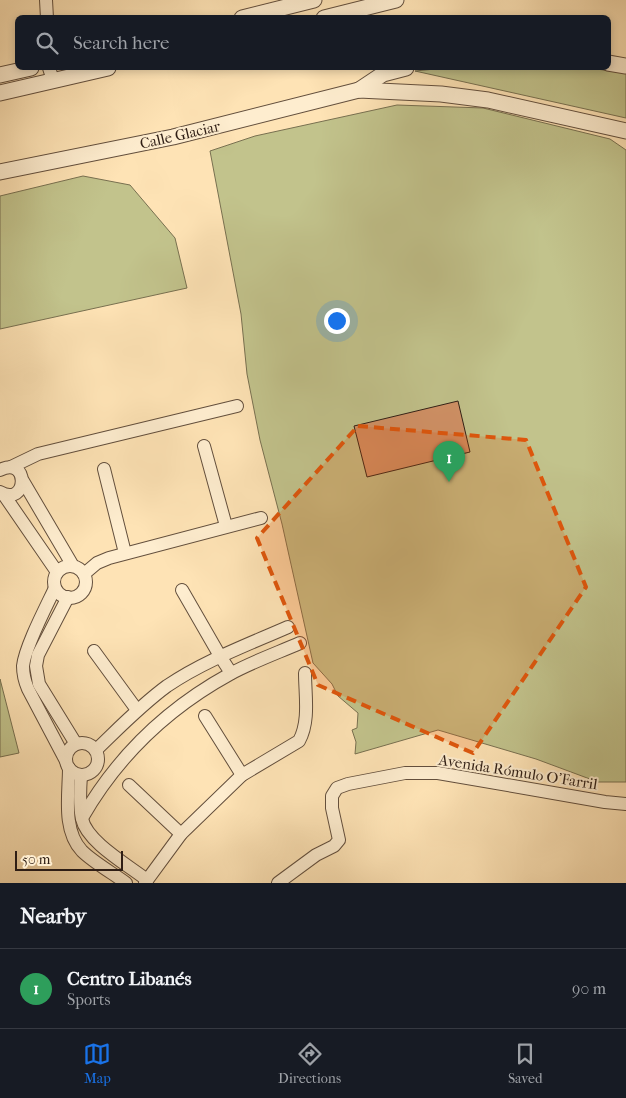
<!DOCTYPE html>
<html lang="en">
<head>
<meta charset="utf-8">
<style>
	:root { --surface:#171b24; --page:#242831; --text:#f1f3f6; --muted:#9ea1a6; --line:#363941; --accent:#1a73e8 }
	body { margin:0; font-family:"IM FELL French Canon",serif; background:var(--page); color:var(--text) }
	.scale { position:absolute; left:15px; bottom:12px; width:108px; box-sizing:border-box; padding-left:5px; border:2px solid #2f1e15; border-top:0; font-size:14px; line-height:18px; white-space:nowrap; color:#2f1e15; -webkit-text-stroke:4px #feedcf; paint-order:stroke }
	.you { position:absolute; left:336px; top:320px; width:18px; height:18px; margin:-12px; border:4px solid #fff; border-radius:50%; background:#1a73e8; box-shadow:0 0 0 8px #1a73e833 }
	.badge { display:grid; place-items:center; width:32px; height:32px; border-radius:50%; background:var(--accent); color:#fff; font-size:16px; font-weight:700 }
	.pin { position:absolute; translate:-50% -41px; filter:drop-shadow(0 1px 2px #0008) }
	.pin::after { content:''; position:absolute; top:26px; width:18px; height:15px; background:inherit; clip-path:polygon(0 0,100% 0,50% 100%) }
	.list { margin:0; padding:0; list-style:none }
	h2 { display:flex; justify-content:space-between; align-items:center; height:65px; margin:0; padding:0 20px; font-size:21px }
	h2 small { font-size:16px; font-weight:400; color:var(--muted) }
	.list li { display:grid; grid-template-columns:32px 1fr auto; gap:15px; align-items:center; box-sizing:border-box; height:80px; padding:0 20px; border-top:1px solid var(--line) }
	.list b { display:block; font-size:19px; white-space:nowrap }
	.list p { margin:0; font-size:16px; white-space:nowrap; color:var(--muted) }
	.list em { font-size:16px; font-style:normal; color:var(--muted) }
	.icon { flex:none; width:28px; height:28px; fill:none; stroke:currentColor; stroke-width:2; stroke-linecap:round; stroke-linejoin:round }
	.map { position:relative; flex:none; width:626px; height:883px; overflow:hidden }
	.search { position:absolute; background:var(--surface); box-shadow:0 2px 8px #0003; left:15px; right:15px; top:15px; height:55px; display:flex; align-items:center; gap:12px; box-sizing:border-box; padding:0 18px; border-radius:8px; color:var(--muted); font-size:19px }
	.sheet { height:145px; background:var(--surface) }
	nav { display:flex; justify-content:space-around; align-items:center; box-sizing:border-box; height:70px; border-top:1px solid var(--line); background:var(--surface); font-size:14px; color:var(--muted) }
	nav a { display:grid; justify-items:center; gap:2px }
	nav .on { color:var(--accent) }
	.map>svg:first-child { display:block }
	.green { fill:#c2c38c; stroke:#787050 }
	.building { fill:#d29267; stroke:#2f1e15 }
	.lines { fill:none; stroke-linecap:round; stroke-linejoin:round }
	.minor-casing { stroke:#634f3d; stroke-width:14 }
	.tertiary-casing { stroke:#634f3d; stroke-width:17 }
	.minor { stroke:#feedcf; stroke-width:12 }
	.tertiary { stroke:#feedcf; stroke-width:15 }
	.marked { fill:#df560c; fill-opacity:0.2; stroke:#df560c; stroke-width:4; stroke-dasharray:10 6; stroke-linejoin:round }
	.labels { text-anchor:middle; dominant-baseline:central; stroke-width:4; stroke-linejoin:round; paint-order:stroke }
	.street-label { font-size:15px; fill:#2f1e15; stroke:#feedcf }
</style>
</head>
<body>
<div class="map">
<svg width="626" height="883" viewBox="0 0 626 883">
	<rect width="100%" height="100%" fill="#fee3b5"/>
	<filter id="stains"><feTurbulence type="fractalNoise" baseFrequency=".004" numOctaves="4"/><feColorMatrix values="0 0 0 0 .2 0 0 0 0 .09 0 0 0 0 .02 0 0 0 .5 -.17"/></filter>
	<radialGradient id="worn" r=".72"><stop offset=".6" stop-color="#630" stop-opacity="0"/><stop offset="1" stop-color="#630" stop-opacity=".3"/></radialGradient>
	<g class="green">
		<polygon points="445,68 589,68 626,73 626,118 415,71"/>
		<polygon points="397,105 483,108 610,139 626,150 626,782 598,782 536,759 438,730 355,754 356,742 352,730 357,728 358,713 338,696 332,684 313,663 282,524 260,440 247,374 241,314 210,151 255,136"/>
		<polygon points="83,176 130,185 175,238 187,288 0,329 0,196"/>
		<polygon points="0,679 19,753 0,757"/>
	</g>
	<polygon class="building" points="458,401 470,452 367,477 354,426"/>
	<g class="lines">
		<defs>
			<g id="minor">
				<polyline points="46,0 47,18"/>
				<polyline points="49,68 53,80"/>
				<polyline points="204,446 226,526"/>
				<polyline points="11,467 38,454 237,406"/>
				<polyline points="104,469 125,553"/>
				<path d="M0,470C30,455 28,508 0,492"/>
				<polyline points="23,481 73,566"/>
				<polyline points="4,495 57,572"/>
				<circle cx="70" cy="582" r="16"/>
				<polyline points="84,574 97,563 109,558 261,518"/>
				<path d="M55,588C46,607 25,647 23,666C23,674 25,682 28,689L66,761"/>
				<polyline points="182,590 220,656 231,673"/>
				<polyline points="68,597 38,655 36,666 39,684 76,744"/>
				<polyline points="94,651 137,710"/>
				<polyline points="205,716 242,775"/>
				<circle cx="82" cy="759" r="16"/>
				<path d="M96,750C119,728 141,705 167,686C204,661 247,645 288,627"/>
				<path d="M69,768C69,794 62,830 82,851C93,862 114,874 126,883"/>
				<path d="M81,775C80,789 79,805 82,819C87,842 128,865 147,880"/>
				<polyline points="129,785 181,834"/>
				<path d="M82,818C117,757 168,708 230,674C252,662 277,653 300,643"/>
				<path d="M145,883L181,834L242,775L299,741C310,721 305,695 305,673"/>
				<polyline points="278,883 316,855 334,846 339,840 332,808 332,796 337,788 348,784 405,773 438,773 605,802 626,804"/>
			</g>
			<g id="tertiary">
				<polyline points="242,18 314,0"/>
				<polyline points="324,18 396,0"/>
				<polyline points="608,63 626,66"/>
				<polyline points="0,75 31,68"/>
				<polyline points="359,90 383,74 406,68"/>
				<polyline points="0,93 108,68"/>
				<polyline points="0,172 173,137 359,90 441,94 488,100 626,131"/>
			</g>
		</defs>
		<use href="#minor" class="minor-casing"/>
		<use href="#tertiary" class="tertiary-casing"/>
		<use href="#minor" class="minor"/>
		<use href="#tertiary" class="tertiary"/>
	</g>
	<path class="marked" d="M358,426L526,440L586,587L473,753L318,685L257,538Z"/>
	<g class="labels">
		<g class="street-label">
			<text transform="translate(180 135) rotate(-13)">Calle Glaciar</text>
			<text transform="translate(518 772) rotate(9)">Avenida Rómulo O'Farril</text>
		</g>
	</g>
	<rect width="100%" height="100%" filter="url(#stains)"/>
	<rect width="100%" height="100%" fill="url(#worn)"/>
</svg>
<div class="scale">50 m</div>
<div class="you"></div>
<div class="pin badge" style="left:449px;top:482px;background:#2e9e5b">1</div>
<div class="search"><svg class="icon" aria-label="search" viewBox="0 0 24 24"><circle cx="10" cy="10" r="6"/><path d="M15 15l6 6"/></svg>Search here</div>
</div>
<section class="sheet">
<h2>Nearby<small></small></h2>
<ul class="list">
<li><span class="badge" style="background:#2e9e5b">1</span><div><b>Centro Libanés</b><p>Sports</p></div><em>90 m</em></li>
</ul>
</section>
<nav>
<a class="on"><svg class="icon" aria-label="map" viewBox="0 0 24 24"><path d="M3 6l6-2 6 2 6-2v14l-6 2-6-2-6 2zM9 4v14M15 6v14"/></svg>Map</a>
<a><svg class="icon" aria-label="directions" viewBox="0 0 24 24"><path d="M12 3l9 9-9 9-9-9zM9 14v-3h6M13 9l2 2-2 2"/></svg>Directions</a>
<a><svg class="icon" aria-label="saved" viewBox="0 0 24 24"><path d="M7 4h10v16l-5-4-5 4z"/></svg>Saved</a>
</nav>
</body>
</html>
